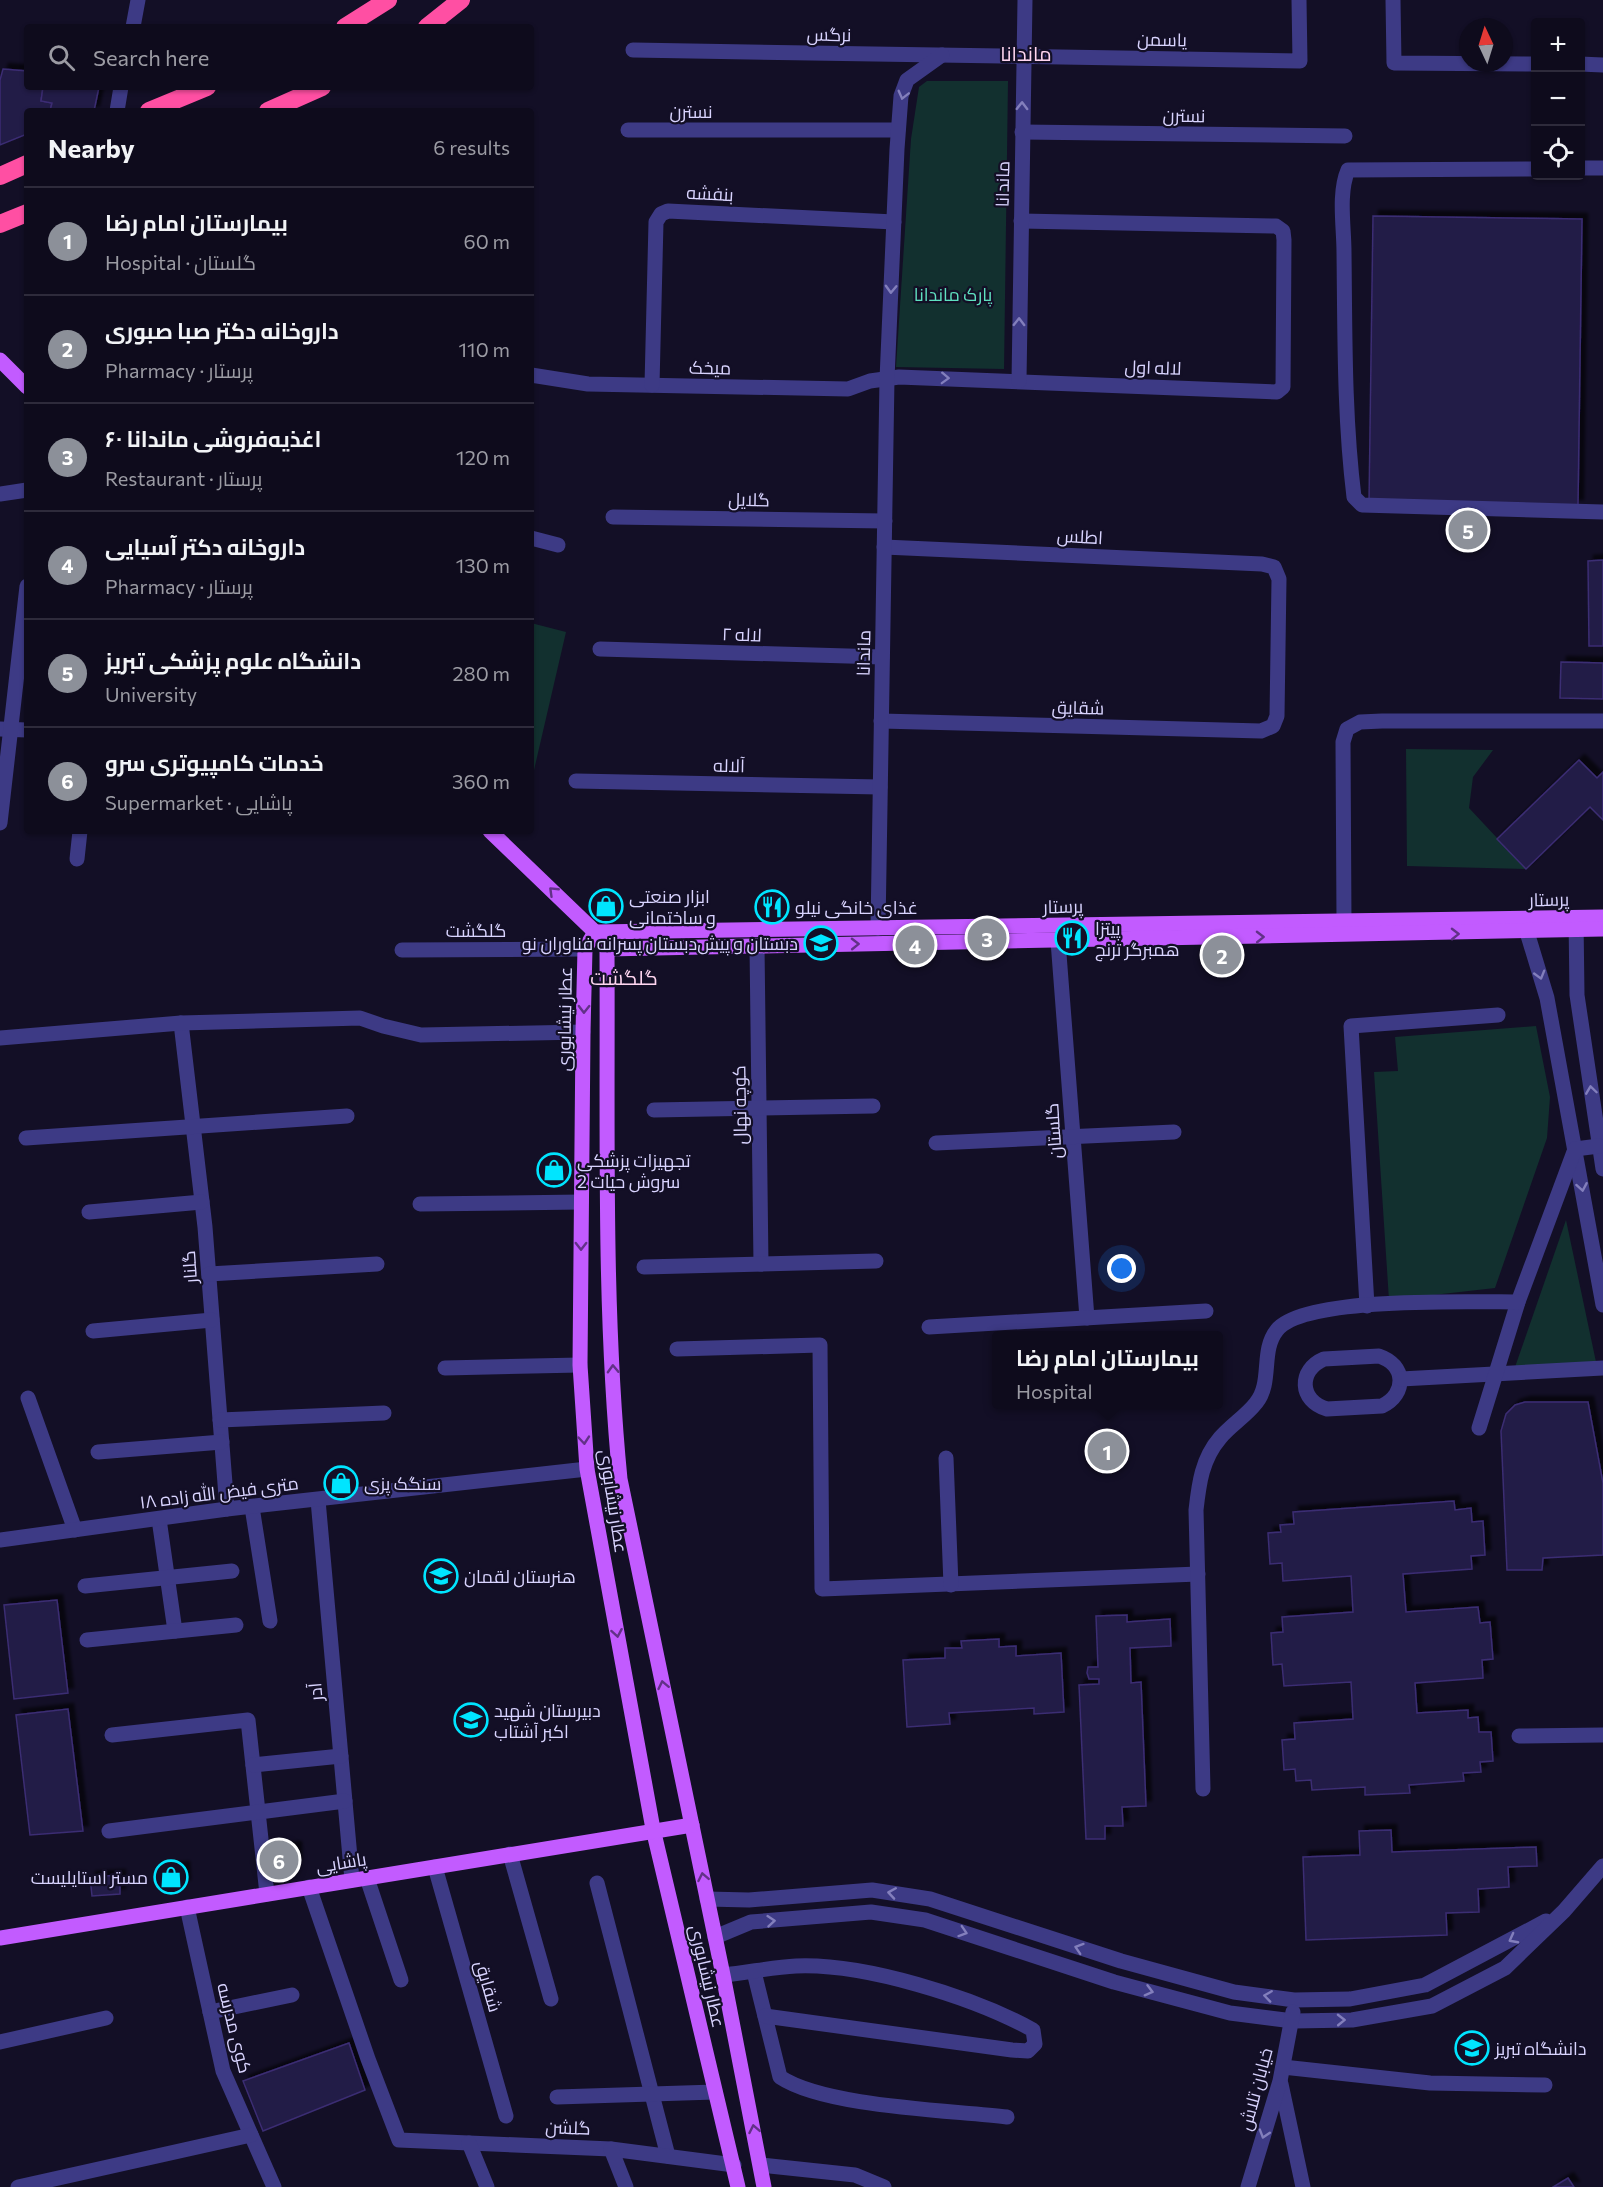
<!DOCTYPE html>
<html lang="en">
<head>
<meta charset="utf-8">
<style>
	:root { --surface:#0e0b1c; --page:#1c1929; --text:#f1f3f6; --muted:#9b9ba3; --line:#2e2b3b; --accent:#8c9099 }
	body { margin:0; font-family:Commissioner,Cairo,sans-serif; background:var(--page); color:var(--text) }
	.controls { position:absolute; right:18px; top:18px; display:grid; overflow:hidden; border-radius:6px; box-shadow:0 2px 4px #0004 }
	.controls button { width:54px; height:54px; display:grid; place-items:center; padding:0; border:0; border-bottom:2px solid var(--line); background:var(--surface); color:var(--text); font:30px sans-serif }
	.compass { position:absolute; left:1459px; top:18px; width:54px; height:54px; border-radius:50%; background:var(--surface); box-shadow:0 2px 4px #0004; rotate:356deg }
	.you { position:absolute; left:1122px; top:1269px; width:21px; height:21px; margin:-15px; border:4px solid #fff; border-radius:50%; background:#1a73e8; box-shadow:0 0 0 9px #1a73e833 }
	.badge { display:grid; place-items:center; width:39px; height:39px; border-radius:50%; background:var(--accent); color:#fff; font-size:20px; font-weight:700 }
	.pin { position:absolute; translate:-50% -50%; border:3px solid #fff; box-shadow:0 2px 6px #0006 }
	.popup { position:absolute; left:992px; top:1331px; width:231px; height:78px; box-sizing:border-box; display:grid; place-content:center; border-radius:6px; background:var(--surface); filter:drop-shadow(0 2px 4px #0005); font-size:20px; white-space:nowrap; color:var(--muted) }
	.popup b { font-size:22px; color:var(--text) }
	.popup::after { content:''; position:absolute; left:50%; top:100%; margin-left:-12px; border:12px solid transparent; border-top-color:var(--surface) }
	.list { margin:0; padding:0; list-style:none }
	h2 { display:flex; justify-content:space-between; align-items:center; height:78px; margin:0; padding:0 24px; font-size:26px }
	h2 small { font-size:20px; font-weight:400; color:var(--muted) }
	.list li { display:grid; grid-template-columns:39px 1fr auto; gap:18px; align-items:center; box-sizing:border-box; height:108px; padding:0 24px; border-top:2px solid var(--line) }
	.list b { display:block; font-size:22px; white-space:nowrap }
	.list p { margin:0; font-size:20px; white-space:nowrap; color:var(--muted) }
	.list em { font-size:20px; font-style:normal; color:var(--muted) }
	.icon { flex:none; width:33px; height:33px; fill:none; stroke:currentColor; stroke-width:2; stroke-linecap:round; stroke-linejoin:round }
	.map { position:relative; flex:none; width:1603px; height:2187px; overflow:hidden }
	.search { position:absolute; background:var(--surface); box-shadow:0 2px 4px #0004; left:24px; top:24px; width:510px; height:66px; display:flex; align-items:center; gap:15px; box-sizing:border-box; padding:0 21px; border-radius:6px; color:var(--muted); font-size:22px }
	.panel { position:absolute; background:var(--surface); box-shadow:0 2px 4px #0004; left:24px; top:108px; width:510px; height:726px; border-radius:6px }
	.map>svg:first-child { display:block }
	.green { fill:#12302f }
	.building { fill:#241b47; stroke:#3b2d73; stroke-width:1.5; filter:url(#shadow) }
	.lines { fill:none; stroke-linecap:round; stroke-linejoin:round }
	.minor { stroke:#3d3a85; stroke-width:15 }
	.major { stroke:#c25bff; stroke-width:15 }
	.highway { stroke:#ff4fa3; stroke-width:18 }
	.oneway { stroke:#837fbc }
	.oneway2 { stroke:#623188 }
	.labels { text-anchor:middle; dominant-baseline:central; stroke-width:4.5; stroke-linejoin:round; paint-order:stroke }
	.street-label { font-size:18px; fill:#d9d4ff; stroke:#130f26 }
	.park-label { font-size:18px; fill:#5fe0c0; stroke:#130f26 }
	.poi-label { font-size:18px; fill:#d9d4ff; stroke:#130f26; text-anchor:start }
	.neighbourhood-label { font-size:20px; fill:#ffd6f0; stroke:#130f26 }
</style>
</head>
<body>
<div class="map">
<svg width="1603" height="2187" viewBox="0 0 1603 2187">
	<defs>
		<filter id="shadow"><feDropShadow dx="5.5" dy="-5.5" stdDeviation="1.5" flood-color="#0009"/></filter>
	</defs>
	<rect width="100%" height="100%" fill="#130f26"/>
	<g class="green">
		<polygon points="927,81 1008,81 1004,369 896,367 911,139 919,87"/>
		<polygon points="531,623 566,632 531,783"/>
		<polygon points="1406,749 1493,750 1473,777 1469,808 1526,869 1407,866"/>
		<polygon points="1536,1026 1550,1097 1547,1138 1495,1288 1389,1300 1374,1072 1398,1071 1395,1037"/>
		<polygon points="1566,1220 1596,1362 1514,1370"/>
	</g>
	<g class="building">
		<polygon points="3,69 27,71 27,87 43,87 41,101 52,103 50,111 27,111 27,134 0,145 0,80"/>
		<polygon points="43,87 99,87 94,111 50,111 52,103 41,101"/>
		<polygon points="1373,216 1582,219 1578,505 1369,503"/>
		<polygon points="1603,560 1603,646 1589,646 1588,561"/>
		<polygon points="1561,662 1603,663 1603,699 1560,698"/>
		<polygon points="1579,760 1597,778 1603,772 1603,820 1590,807 1526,869 1497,839"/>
		<polygon points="1525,1402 1588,1402 1603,1483 1603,1555 1543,1558 1542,1570 1507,1570 1501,1431 1506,1414 1515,1405"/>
		<polygon points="1454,1501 1455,1510 1471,1508 1472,1522 1483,1521 1485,1555 1471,1556 1472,1569 1403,1574 1406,1612 1478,1607 1480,1623 1490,1622 1493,1659 1482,1660 1483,1678 1415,1683 1417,1713 1468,1710 1468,1718 1478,1717 1479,1732 1491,1732 1493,1761 1480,1762 1481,1772 1463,1773 1464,1781 1409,1785 1410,1793 1365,1795 1365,1787 1312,1790 1311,1780 1296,1781 1295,1769 1284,1770 1282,1740 1295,1739 1294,1723 1353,1719 1351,1682 1284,1686 1282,1664 1273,1665 1271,1633 1283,1632 1282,1617 1353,1612 1351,1576 1283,1581 1282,1563 1270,1564 1268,1533 1281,1532 1280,1525 1294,1524 1293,1512"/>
		<polygon points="57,1600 68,1693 14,1699 4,1605"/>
		<polygon points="1127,1615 1127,1622 1170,1619 1171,1646 1130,1648 1131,1683 1141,1682 1146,1806 1122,1807 1123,1826 1105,1826 1105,1839 1086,1839 1079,1685 1099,1684 1099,1679 1089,1679 1087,1673 1088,1667 1098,1667 1096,1616"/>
		<polygon points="999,1639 999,1647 1016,1646 1016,1656 1061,1653 1064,1712 1034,1714 1034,1708 949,1713 950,1724 907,1727 903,1660 945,1658 945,1648 962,1648 961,1641"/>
		<polygon points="68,1709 83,1831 30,1835 16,1715"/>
		<polygon points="1391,1830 1392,1852 1536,1847 1537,1866 1508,1867 1509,1887 1478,1889 1479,1912 1446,1913 1447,1935 1306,1940 1303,1857 1360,1855 1359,1831"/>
		<polygon points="296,1847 296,1864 273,1865 272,1849"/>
		<polygon points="184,1867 185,1885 158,1887 156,1869"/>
		<polygon points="120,1875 120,1894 92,1896 90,1877"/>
		<polygon points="349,2043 365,2090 263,2131 243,2081"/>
		<polygon points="1568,2178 1574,2187 1553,2187"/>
	</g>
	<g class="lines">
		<g class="minor">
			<polyline points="1393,0 1394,63 1536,64"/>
			<polyline points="133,27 138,0"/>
			<polyline points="633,50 1300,61 1299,0"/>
			<polyline points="1580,64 1603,65"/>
			<polyline points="117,111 121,87"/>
			<polyline points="628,130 898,130"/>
			<polyline points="1022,132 1345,136"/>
			<polyline points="1580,168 1603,168"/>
			<path d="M1536,169L1348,170C1338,193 1344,227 1344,252C1345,333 1344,416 1354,497L1362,505L1603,512"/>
			<polyline points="531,375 588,384 848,389 870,381 899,377 1277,392 1283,387 1284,240 1283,231 1276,226 1021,221"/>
			<polyline points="1019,381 1025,0"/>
			<polyline points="652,385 656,222 661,214 668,211 894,222"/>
			<polyline points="0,494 27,490"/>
			<polyline points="613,517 885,521"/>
			<polyline points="531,538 558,545"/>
			<polyline points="600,649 882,657"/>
			<polyline points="881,721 1261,731 1273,726 1277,716 1279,579 1274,567 1262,564 884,547"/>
			<polyline points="0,729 27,730"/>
			<polyline points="576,781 880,787"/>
			<polyline points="0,823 27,586"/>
			<polyline points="77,859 80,831"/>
			<polyline points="1523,919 1547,998 1603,1305"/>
			<polyline points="1576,919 1577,995 1603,1169"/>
			<polyline points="1344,921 1343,742 1347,729 1360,722 1382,721 1603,721"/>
			<polyline points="878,928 887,379 897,149 901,96 907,80 942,55"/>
			<polyline points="1058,941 1087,1318"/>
			<polyline points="757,946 761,1264"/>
			<polyline points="402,950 585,949"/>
			<polyline points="181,1023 205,1227 227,1509"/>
			<polyline points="0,1038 181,1023 360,1018 383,1026 421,1035 583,1032"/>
			<polyline points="654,1110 873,1106"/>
			<polyline points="26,1138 347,1116"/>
			<polyline points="936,1143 1174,1132"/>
			<polyline points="420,1204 581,1202"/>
			<polyline points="89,1212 202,1202"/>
			<polyline points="644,1267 876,1261"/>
			<polyline points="209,1274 377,1264"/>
			<polyline points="1367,1306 1351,1026 1498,1015"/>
			<polyline points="929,1327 1206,1311"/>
			<polyline points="93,1331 212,1320"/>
			<polyline points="677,1349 820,1345 822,1589 1198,1574"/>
			<path d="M1379,1356C1406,1365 1407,1394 1382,1406L1327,1409C1299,1401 1298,1370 1324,1359Z"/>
			<polyline points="445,1368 580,1365"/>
			<polyline points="1401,1379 1603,1368"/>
			<polyline points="28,1398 75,1530"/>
			<polyline points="220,1420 384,1413"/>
			<polyline points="1479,1428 1518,1302 1575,1149 1599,1146"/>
			<polyline points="98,1452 222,1442"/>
			<polyline points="946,1458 951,1585"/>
			<polyline points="318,1500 352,1880"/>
			<polyline points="252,1507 270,1621"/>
			<polyline points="159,1519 175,1631"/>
			<polyline points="0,1540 227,1509 587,1469"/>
			<polyline points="85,1586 232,1571"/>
			<polyline points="87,1640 236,1625"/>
			<polyline points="112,1735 248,1720 267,1894"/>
			<polyline points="1519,1736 1603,1735"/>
			<polyline points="253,1765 341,1756"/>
			<path d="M1203,1789L1196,1510C1199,1483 1202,1459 1220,1438C1231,1425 1246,1416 1256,1403C1273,1382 1260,1351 1277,1330C1304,1296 1473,1302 1518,1302"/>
			<polyline points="109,1831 345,1801"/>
			<polyline points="510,1854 551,1999"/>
			<polyline points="435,1867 506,2116"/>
			<polyline points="367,1878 401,1980"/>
			<polyline points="597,1883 668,2156"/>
			<polyline points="309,1887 368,2059 399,2140 611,2149 734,2165"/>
			<polyline points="707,1899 749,1900 872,1890 930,1899 1121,1961 1234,1992 1294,2000 1350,1999 1425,1985 1546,1921"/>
			<polyline points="187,1907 223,2071 274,2187"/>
			<polyline points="715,1937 751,1922 871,1912 925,1920 1114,1982 1230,2013 1293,2021 1352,2020 1432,2006 1505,1968 1564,1911 1603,1866"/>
			<path d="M754,1972L780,2077C825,2107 949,2110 1007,2117"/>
			<path d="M723,1975C747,1973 772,1967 796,1966C864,1963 973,1997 1033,2030L1035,2044L1028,2051L1012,2050L765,2016"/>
			<polyline points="210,2012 292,1995"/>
			<polyline points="0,2042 106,2018"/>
			<polyline points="1283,2067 1430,2083 1545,2085"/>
			<polyline points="1281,2084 1303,2187"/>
			<polyline points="557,2097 715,2092"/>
			<polyline points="469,2143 487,2187"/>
			<polyline points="611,2149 626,2187"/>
			<polyline points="761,2165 855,2175 884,2187"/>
			<polyline points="18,2187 251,2135"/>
			<polyline points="1248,2187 1280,2081 1293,2012"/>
		</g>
		<g class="major">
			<polyline points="0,360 27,387"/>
			<path d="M490,831L595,932L607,949C608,1124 603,1306 620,1479L723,1975L764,2187"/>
			<polyline points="595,932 585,949 583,1032 580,1365 587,1469 653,1829 738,2187"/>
			<polyline points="595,932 1603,917"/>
			<polyline points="607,949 1603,929"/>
			<polyline points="0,1938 692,1825"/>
		</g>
		<g class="highway">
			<polyline points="345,27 388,0"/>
			<polyline points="427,27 461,0"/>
			<polyline points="149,111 207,87"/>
			<polyline points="268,111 322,87"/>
			<polyline points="0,176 27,164"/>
			<polyline points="0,224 27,213"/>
		</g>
	</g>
	<defs><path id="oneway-chevron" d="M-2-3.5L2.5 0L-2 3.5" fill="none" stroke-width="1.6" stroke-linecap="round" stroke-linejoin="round" transform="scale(1.5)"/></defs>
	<g class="oneway">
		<use href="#oneway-chevron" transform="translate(903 95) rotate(104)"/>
		<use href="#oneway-chevron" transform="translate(1022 106) rotate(-89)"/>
		<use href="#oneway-chevron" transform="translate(891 289) rotate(92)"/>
		<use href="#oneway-chevron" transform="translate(1019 322) rotate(-89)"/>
		<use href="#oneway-chevron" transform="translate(945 378) rotate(2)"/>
		<use href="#oneway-chevron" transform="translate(1540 975) rotate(74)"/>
		<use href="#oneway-chevron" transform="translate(1591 1090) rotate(-98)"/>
		<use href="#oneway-chevron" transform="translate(1582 1187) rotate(80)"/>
		<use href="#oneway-chevron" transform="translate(892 1893) rotate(-171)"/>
		<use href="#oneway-chevron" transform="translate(771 1921) rotate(-5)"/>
		<use href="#oneway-chevron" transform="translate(963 1932) rotate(18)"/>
		<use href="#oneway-chevron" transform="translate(1513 1939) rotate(152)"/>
		<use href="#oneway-chevron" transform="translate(1079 1948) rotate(-162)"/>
		<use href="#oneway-chevron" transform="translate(1149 1991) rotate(15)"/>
		<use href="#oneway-chevron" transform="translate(1268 1996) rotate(-172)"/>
		<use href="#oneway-chevron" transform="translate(1341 2020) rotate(-1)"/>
		<use href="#oneway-chevron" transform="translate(1264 2134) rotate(107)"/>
	</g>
	<g class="oneway2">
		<use href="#oneway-chevron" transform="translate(553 891) rotate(-136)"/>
		<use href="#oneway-chevron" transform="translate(1455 934) rotate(-1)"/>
		<use href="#oneway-chevron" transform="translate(1260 937) rotate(-1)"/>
		<use href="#oneway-chevron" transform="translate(855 944) rotate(-1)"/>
		<use href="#oneway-chevron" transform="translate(584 1009) rotate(91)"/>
		<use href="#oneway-chevron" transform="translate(581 1246) rotate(90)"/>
		<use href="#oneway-chevron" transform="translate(613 1369) rotate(-92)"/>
		<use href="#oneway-chevron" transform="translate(584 1440) rotate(85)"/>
		<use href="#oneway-chevron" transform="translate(617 1633) rotate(80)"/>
		<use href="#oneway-chevron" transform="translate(663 1685) rotate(-102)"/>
		<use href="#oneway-chevron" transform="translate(703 1877) rotate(-101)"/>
		<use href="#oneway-chevron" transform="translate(754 2129) rotate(-101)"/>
	</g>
	<defs>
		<symbol id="shop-ring" viewBox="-11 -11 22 22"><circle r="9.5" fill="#130f26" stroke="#00e5ff" stroke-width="1.5"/><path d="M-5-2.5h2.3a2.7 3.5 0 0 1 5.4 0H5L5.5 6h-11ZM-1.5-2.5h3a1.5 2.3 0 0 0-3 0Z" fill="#00e5ff"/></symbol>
		<symbol id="restaurant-ring" viewBox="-11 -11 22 22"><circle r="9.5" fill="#130f26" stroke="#00e5ff" stroke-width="1.5"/><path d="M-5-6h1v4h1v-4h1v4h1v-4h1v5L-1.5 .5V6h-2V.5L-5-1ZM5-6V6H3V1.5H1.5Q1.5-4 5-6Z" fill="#00e5ff"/></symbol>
		<symbol id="school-ring" viewBox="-11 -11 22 22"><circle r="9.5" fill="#130f26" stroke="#00e5ff" stroke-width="1.5"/><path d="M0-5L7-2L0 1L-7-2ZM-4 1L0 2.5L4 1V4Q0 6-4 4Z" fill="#00e5ff"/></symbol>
		<symbol id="university-ring" viewBox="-11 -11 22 22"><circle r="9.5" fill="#130f26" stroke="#00e5ff" stroke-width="1.5"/><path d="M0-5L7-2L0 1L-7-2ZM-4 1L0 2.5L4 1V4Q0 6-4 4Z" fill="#00e5ff"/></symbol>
	</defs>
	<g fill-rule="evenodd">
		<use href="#shop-ring" x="587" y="887" width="38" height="38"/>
		<use href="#restaurant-ring" x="753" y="888" width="38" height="38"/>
		<use href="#restaurant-ring" x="1053" y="919" width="38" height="38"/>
		<use href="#school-ring" x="802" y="924" width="38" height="38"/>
		<use href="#shop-ring" x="535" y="1151" width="38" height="38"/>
		<use href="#shop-ring" x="322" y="1464" width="38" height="38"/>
		<use href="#school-ring" x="422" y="1557" width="38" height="38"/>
		<use href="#school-ring" x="452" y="1701" width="38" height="38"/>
		<use href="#shop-ring" x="152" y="1858" width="38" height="38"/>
		<use href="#university-ring" x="1453" y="2029" width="38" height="38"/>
	</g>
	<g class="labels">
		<g class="street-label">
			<text transform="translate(829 34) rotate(1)">نرگس</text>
			<text transform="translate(1162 39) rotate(1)">یاسمن</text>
			<text x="691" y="111">نسترن</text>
			<text transform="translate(1184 115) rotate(1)">نسترن</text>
			<text transform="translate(1002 184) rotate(-89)">ماندانا</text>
			<text transform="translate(710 193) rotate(3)">بنفشه</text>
			<text transform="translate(710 367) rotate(1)">میخک</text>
			<text transform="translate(1153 367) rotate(2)">لاله اول</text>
			<text transform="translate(749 499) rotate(1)">گلایل</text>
			<text transform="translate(1080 536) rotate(3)">اطلس</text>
			<text transform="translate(742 634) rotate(2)">لاله ۲</text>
			<text transform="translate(863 653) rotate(-89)">ماندانا</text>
			<text transform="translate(1078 707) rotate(1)">شقایق</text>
			<text transform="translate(729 765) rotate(1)">آلاله</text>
			<text transform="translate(1549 899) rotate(-1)">پرستار</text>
			<text transform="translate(1063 906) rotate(-1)">پرستار</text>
			<text x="476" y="930">گلگشت</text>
			<text transform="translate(564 1019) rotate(-89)">عطار نیشابوری</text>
			<text transform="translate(739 1105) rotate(-91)">کوچه نهال</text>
			<text transform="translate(1053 1131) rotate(-94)">گلستان</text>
			<text transform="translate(189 1267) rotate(-94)">گلنار</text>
			<text transform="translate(219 1492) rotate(-7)">۱۸ متری فیض الله زاده</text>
			<text transform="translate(614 1501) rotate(81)">عطار نیشابوری</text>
			<text transform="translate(315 1692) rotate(-95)">آدر</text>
			<text transform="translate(341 1862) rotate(-9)">پاشایی</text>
			<text transform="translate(708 1976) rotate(77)">عطار نیشابوری</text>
			<text transform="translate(489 1986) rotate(74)">شقایق</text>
			<text transform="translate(235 2028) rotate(76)">کوی مدرسه</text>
			<text transform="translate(1255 2089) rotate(-75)">خیابان تلاش</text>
			<text transform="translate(568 2127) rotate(2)">گلشن</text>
		</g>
		<g class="park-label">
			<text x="953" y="294">پارک ماندانا</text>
		</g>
		<g class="poi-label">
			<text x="629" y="896">ابزار صنعتی<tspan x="629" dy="21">و ساختمانی</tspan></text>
			<text x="795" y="907">غذای خانگی نیلو</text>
			<text x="1095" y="928">پیتزا<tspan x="1095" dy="21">همبرگر ترنج</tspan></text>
			<text x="798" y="943" text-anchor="end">دبستان و پیش‌دبستان پسرانه فناوران نو</text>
			<text x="577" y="1160">تجهیزات پزشکی<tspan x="577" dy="21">سروش حیات 2</tspan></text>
			<text x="364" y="1483">سنگک پزی</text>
			<text x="464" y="1576">هنرستان لقمان</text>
			<text x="494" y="1710">دبیرستان شهید<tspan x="494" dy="21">اکبر آشتاب</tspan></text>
			<text x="148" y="1877" text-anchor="end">مستر استایلیست</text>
			<text x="1495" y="2048">دانشگاه تبریز</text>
		</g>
		<g class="neighbourhood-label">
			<text x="1026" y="53">ماندانا</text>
			<text x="624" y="977">گلگشت</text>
		</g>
	</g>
</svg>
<div class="controls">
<button>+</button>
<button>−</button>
<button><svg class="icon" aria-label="locate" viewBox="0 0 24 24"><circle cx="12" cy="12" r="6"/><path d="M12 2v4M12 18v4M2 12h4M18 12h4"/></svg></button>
</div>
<svg class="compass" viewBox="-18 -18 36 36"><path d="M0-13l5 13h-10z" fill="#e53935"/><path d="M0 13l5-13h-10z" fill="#9b9ba3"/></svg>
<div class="you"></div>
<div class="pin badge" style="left:1107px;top:1451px">1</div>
<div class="popup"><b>بیمارستان امام رضا</b>Hospital</div>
<div class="pin badge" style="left:1222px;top:955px">2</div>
<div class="pin badge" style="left:987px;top:938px">3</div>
<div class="pin badge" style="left:915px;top:945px">4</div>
<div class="pin badge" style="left:1468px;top:530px">5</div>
<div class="pin badge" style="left:279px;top:1860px">6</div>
<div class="search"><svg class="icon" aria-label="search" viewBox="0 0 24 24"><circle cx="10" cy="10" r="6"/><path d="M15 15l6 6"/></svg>Search here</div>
<section class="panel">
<h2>Nearby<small>6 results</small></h2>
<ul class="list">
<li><span class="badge">1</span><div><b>بیمارستان امام رضا</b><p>Hospital · گلستان</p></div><em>60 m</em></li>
<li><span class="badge">2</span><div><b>داروخانه دکتر صبا صبوری</b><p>Pharmacy · پرستار</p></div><em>110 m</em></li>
<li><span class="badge">3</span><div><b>اغذیه‌فروشی ماندانا ۶۰</b><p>Restaurant · پرستار</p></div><em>120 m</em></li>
<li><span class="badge">4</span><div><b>داروخانه دکتر آسیایی</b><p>Pharmacy · پرستار</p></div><em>130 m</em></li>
<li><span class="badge">5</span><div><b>دانشگاه علوم پزشکی تبریز</b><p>University</p></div><em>280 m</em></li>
<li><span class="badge">6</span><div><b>خدمات کامپیوتری سرو</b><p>Supermarket · پاشایی</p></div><em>360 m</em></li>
</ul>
</section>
</div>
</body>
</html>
